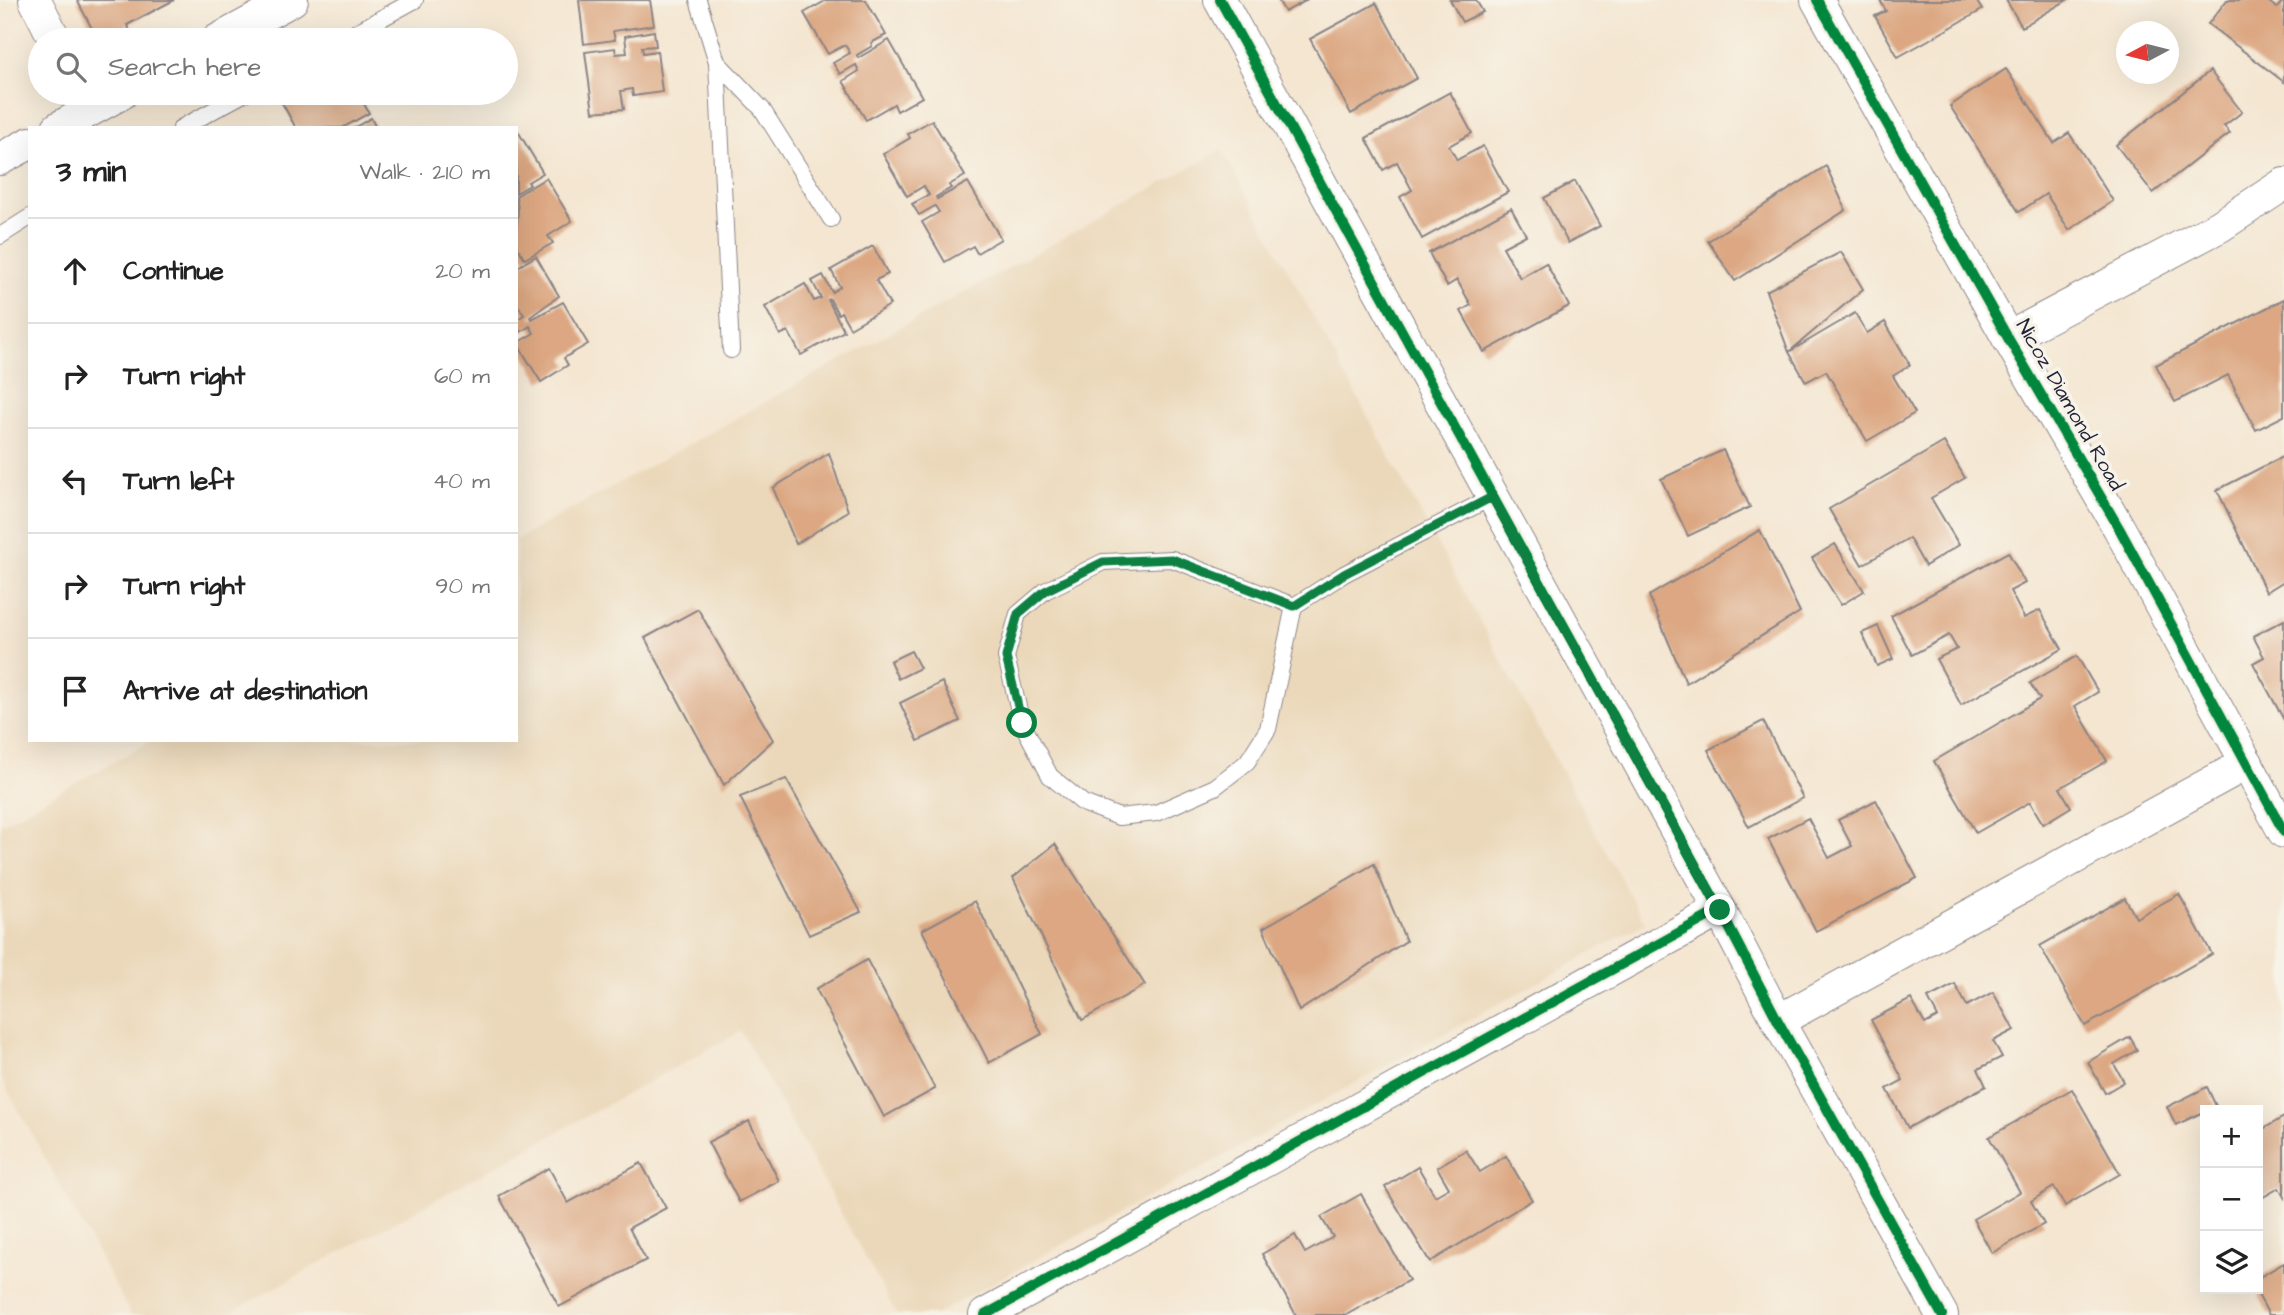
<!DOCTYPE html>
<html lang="en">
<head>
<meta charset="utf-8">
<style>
	:root { --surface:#fff; --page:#f6f6f6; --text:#222; --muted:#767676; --line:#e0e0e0 }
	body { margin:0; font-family:"Architects Daughter",sans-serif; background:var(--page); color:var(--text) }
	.controls { position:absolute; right:21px; bottom:21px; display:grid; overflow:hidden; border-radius:0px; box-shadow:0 7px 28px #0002 }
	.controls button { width:63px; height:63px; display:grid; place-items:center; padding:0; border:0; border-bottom:2px solid var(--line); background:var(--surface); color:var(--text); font:35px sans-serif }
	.compass { position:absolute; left:2116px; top:21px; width:63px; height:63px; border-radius:50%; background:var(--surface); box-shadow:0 7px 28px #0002; rotate:263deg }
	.stop { position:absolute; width:21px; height:21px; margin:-16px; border:5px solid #0b8043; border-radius:50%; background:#fff }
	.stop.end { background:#0b8043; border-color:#fff; box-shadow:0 2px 7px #0008 }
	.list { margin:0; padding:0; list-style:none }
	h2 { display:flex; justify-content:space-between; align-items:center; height:91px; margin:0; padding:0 28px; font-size:30px }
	h2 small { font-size:23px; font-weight:400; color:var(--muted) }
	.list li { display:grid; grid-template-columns:46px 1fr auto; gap:21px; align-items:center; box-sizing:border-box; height:105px; padding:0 28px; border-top:2px solid var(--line) }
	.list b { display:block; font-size:26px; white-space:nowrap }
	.list em { font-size:23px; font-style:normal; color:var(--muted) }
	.icon { flex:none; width:38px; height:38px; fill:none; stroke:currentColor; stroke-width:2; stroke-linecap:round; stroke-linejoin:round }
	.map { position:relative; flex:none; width:2284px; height:1315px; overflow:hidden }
	.search { position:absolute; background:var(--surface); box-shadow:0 7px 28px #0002; left:28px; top:28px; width:490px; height:77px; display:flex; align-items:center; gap:18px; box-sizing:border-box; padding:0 24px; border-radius:38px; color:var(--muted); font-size:26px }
	.panel { position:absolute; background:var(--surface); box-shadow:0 7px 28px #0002; left:28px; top:126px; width:490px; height:616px; border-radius:0px }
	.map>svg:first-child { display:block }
	.built { fill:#ebd8ba }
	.building { fill:#dca782 }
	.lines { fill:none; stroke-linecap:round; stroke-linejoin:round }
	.service-casing { stroke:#8b8486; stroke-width:18 }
	.minor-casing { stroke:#8b8486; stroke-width:34 }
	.service { stroke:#fff; stroke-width:16 }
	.minor { stroke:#fff; stroke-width:32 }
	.cycleway-casing { stroke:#f7f3e8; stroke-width:15 }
	.cycleway { stroke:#00873e; stroke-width:10 }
	.route { stroke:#0b8043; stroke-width:9 }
	.labels { text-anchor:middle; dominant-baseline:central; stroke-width:7; stroke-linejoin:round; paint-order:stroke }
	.street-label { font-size:21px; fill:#22223b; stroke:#f7f3e8 }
</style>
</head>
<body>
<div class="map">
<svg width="2284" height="1315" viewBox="0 0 2284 1315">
	<rect width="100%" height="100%" fill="#f7f3e8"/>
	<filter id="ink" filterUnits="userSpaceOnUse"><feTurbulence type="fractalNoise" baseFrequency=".0143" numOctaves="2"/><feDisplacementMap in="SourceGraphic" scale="14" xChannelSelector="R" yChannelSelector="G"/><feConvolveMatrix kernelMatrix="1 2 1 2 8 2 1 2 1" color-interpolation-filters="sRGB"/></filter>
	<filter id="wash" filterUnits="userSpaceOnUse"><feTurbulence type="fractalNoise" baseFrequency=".00686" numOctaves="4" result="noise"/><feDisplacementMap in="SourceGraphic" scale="28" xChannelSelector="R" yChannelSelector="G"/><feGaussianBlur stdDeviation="1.57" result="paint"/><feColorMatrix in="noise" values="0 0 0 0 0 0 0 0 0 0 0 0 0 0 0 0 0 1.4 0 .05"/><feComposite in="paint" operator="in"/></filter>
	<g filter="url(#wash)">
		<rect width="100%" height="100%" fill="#f4e6d1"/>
		<polygon class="built" points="1222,150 1645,923 935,1315 897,1315 741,1031 226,1315 131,1315 0,1076 0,825 153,740 516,740 516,540"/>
		<g id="blocks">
			<g class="building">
				<polygon points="77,0 174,0 127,25 132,34 120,40 98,40"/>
				<polygon points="579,0 650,0 654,25 613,31 615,40 584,44"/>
				<polygon points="827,0 866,0 886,35 871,43 872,46 857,55 858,58 889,40 922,97 897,111 894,104 866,120 843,81 859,71 856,65 840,74 833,63 850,53 845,45 828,54 804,13"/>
				<polygon points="1278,0 1307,0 1285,12"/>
				<polygon points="1450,0 1476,0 1483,12 1462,22"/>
				<polygon points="1880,0 1976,0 1982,10 1898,57 1875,16 1886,11"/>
				<polygon points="2006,0 2067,0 2022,27"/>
				<polygon points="2227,0 2266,0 2277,8 2284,0 2284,82 2208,24"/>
				<polygon points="1376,3 1417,78 1351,114 1310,39"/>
				<polygon points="654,31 656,46 642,47 643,53 657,51 662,92 633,96 632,89 621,91 624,109 593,112 585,52 615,48 616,54 627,53 625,36"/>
				<polygon points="2006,69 2054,143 2069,133 2113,201 2069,230 2046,194 2019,212 1950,106"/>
				<polygon points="2210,71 2242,112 2224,126 2230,133 2153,193 2116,145"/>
				<polygon points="1450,92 1472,133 1449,146 1457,160 1483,146 1508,192 1422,239 1400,197 1412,190 1397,162 1383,170 1366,138"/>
				<polygon points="297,93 311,93 316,103 334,93 358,93 369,113 342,128 296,128 281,101"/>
				<polygon points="371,118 376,128 354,128"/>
				<polygon points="932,120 965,176 949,185 951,188 936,197 937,199 968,182 1001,239 977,253 973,246 945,262 922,222 939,212 935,206 919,215 912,204 929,195 924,186 907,196 883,154 910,138 908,134"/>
				<polygon points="519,133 543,173 528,182 530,185 516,193 516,135"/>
				<polygon points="1826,166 1846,210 1735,281 1708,241"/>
				<polygon points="546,178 572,221 548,236 553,243 525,259 516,245 518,210 516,196"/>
				<polygon points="1575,181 1600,226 1568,243 1544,198"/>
				<polygon points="1511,208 1526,235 1503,247 1520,278 1546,263 1569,306 1484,352 1461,311 1471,305 1457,280 1447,286 1429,253"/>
				<polygon points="873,246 888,274 876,280 890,305 850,328 841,312 838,314 830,299 828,300 844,331 801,355 788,331 780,335 765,307 805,284 814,301 821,298 812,281 823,275 832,292 840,287 831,270"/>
				<polygon points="1841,252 1863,289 1789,352 1855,313 1867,333 1885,322 1910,365 1893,376 1915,413 1867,441 1826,371 1806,382 1789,352 1766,291"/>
				<polygon points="536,256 559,296 530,317 532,319 563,302 588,344 564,358 568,365 541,382 517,343 534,333 530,326 516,335 516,320 524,315 519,307 516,309 516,268"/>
				<polygon points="2284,299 2284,416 2256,430 2228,375 2175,402 2156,365"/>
				<polygon points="1944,442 1965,478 1931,498 1959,545 1925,566 1909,538 1862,565 1829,509"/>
				<polygon points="1723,450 1750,507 1688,536 1661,479"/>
				<polygon points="829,453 848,511 796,544 773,488"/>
				<polygon points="2284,456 2284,581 2266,592 2217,490"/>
				<polygon points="1760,530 1800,612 1686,683 1649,596"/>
				<polygon points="1835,544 1864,591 1841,605 1812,558"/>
				<polygon points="2008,552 2025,583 2010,591 2024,618 2040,610 2062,649 1961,705 1936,659 1957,649 1949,635 1912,655 1891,616"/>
				<polygon points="698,609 773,740 724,785 645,638"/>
				<polygon points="2284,620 2284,720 2253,663 2264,657 2253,636"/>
				<polygon points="1878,626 1893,659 1877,666 1862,633"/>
				<polygon points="911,651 920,668 898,679 890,661"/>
				<polygon points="2077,656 2098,692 2075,706 2107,761 2060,788 2071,807 2043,824 2030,802 1976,833 1934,761 2040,699 2030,683"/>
				<polygon points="942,682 960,721 918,741 900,703"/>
				<polygon points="1763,721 1803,798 1749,827 1708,750"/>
				<polygon points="786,779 861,912 809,935 740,797"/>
				<polygon points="1876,800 1917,878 1816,931 1768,839 1808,818 1829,858 1852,846 1838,820"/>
				<polygon points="1055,844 1145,985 1082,1020 1013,878"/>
				<polygon points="1374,864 1406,941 1299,1011 1263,928"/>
				<polygon points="2179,894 2212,954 2085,1026 2040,946 2125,898 2136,918"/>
				<polygon points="975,901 1042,1034 989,1063 922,930"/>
				<polygon points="867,960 935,1089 884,1117 816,989"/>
				<polygon points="1955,984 1967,1006 1993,992 2014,1030 1993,1041 2002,1057 1978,1069 1986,1086 1908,1128 1887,1089 1903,1080 1871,1020 1911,999 1925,1024 1938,1017 1928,998"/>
				<polygon points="2130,1037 2137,1050 2114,1064 2124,1082 2105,1093 2088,1062"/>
				<polygon points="2207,1087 2216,1106 2176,1125 2167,1107"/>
				<polygon points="2072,1089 2120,1174 2065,1206 2054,1187 2031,1201 2044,1224 1992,1253 1973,1219 2020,1192 1989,1137"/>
				<polygon points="2284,1117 2284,1197 2279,1188 2258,1200 2258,1132"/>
				<polygon points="749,1121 779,1181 739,1202 708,1142"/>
				<polygon points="1466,1150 1480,1172 1506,1156 1532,1200 1430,1262 1385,1187 1418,1167 1435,1196 1449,1188 1437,1167"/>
				<polygon points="641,1163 666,1208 629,1228 646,1260 559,1307 499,1196 549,1168 568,1203"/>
				<polygon points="1361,1194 1409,1280 1346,1315 1296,1315 1262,1254 1295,1235 1305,1253 1333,1237 1321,1217"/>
				<polygon points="2284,1263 2284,1315 2269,1315 2255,1289 2258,1289 2258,1278"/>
			</g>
		</g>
	</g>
	<g filter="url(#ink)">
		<use href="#blocks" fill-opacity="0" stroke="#8b8486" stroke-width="2"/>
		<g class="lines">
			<defs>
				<g id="service">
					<polyline points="698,0 717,62 731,350"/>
					<polyline points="342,40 415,0"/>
					<polyline points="717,62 762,109 831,219"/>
					<polyline points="181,128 245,93"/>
					<polyline points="0,236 30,217"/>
					<polyline points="1294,606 1268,729 1247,762 1215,787 1156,813 1119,817 1083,803 1050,776 1022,723 1006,657 1018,614 1045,591 1103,562 1172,559 1294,606 1344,574 1492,497"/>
				</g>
				<g id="minor">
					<polyline points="35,0 55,40"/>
					<polyline points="1220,0 1720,910 1778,1021 1942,1315"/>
					<polyline points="1817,0 2008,338 2119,528 2284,832"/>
					<polyline points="218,40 292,0"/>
					<polyline points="58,128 122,93"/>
					<polyline points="0,159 30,143"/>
					<polyline points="2008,338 2220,226 2284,184"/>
					<polyline points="1778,1021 2247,763"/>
					<polyline points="985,1315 1720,910"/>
				</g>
			</defs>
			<use href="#service" class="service-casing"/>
			<use href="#minor" class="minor-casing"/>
			<use href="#service" class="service"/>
			<use href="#minor" class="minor"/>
			<defs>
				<g id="cycleway">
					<polyline points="1220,0 1720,910 1778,1021 1942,1315"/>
					<polyline points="1817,0 2008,338 2119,528 2284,832"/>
					<polyline points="985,1315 1720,910"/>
				</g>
			</defs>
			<use href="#cycleway" class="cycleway-casing"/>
			<use href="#cycleway" class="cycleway"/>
		</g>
	</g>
	<g class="lines" filter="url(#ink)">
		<polyline class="route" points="1022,723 1006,657 1018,614 1045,591 1103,562 1172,559 1294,606 1344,574 1492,497 1720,910"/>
	</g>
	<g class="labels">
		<g class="street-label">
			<text transform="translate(2070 405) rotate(60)">Nicoz Diamond Road</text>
		</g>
	</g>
</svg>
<div class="controls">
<button>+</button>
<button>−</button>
<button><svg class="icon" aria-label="layers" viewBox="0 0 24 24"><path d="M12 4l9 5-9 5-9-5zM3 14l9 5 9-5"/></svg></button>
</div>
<svg class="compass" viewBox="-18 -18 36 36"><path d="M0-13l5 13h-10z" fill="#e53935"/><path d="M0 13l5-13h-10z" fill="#767676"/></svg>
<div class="stop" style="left:1022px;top:723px"></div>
<div class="stop end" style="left:1720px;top:910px"></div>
<div class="search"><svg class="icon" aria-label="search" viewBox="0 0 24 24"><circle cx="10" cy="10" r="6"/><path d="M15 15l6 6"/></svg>Search here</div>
<section class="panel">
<h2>3 min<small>Walk · 210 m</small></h2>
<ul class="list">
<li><svg class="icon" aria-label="ahead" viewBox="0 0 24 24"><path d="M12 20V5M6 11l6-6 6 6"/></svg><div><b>Continue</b></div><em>20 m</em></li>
<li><svg class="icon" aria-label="right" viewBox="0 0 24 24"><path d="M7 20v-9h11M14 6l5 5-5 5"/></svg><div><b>Turn right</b></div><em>60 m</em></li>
<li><svg class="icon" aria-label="left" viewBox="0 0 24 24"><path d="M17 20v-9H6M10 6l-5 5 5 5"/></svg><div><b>Turn left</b></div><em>40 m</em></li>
<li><svg class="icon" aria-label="right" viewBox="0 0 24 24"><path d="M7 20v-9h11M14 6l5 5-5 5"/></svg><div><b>Turn right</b></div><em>90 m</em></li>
<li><svg class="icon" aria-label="arrive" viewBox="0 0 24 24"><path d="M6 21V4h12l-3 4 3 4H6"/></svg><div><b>Arrive at destination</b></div></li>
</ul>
</section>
</div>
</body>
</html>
